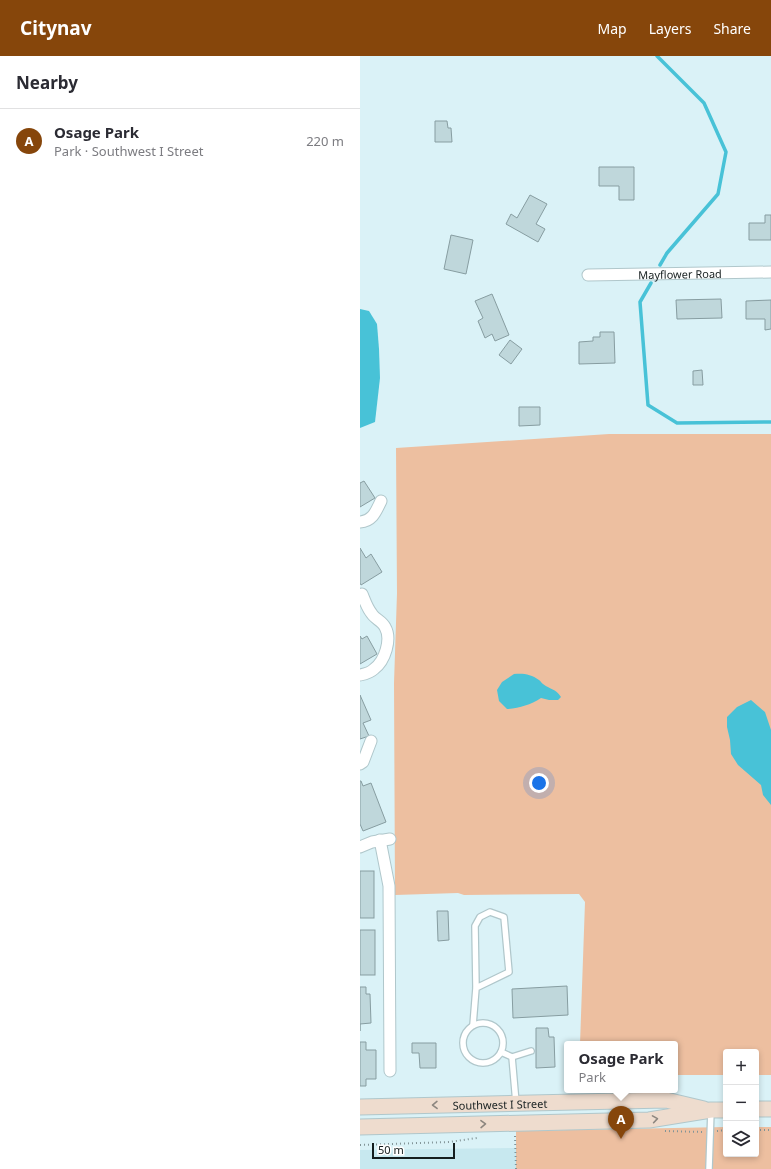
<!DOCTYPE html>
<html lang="en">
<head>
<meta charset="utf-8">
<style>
	:root { --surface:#fff; --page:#f2f2f3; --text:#2b2b33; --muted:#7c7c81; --line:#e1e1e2; --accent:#86460b }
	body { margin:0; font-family:"Noto Sans",sans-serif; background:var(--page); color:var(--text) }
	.controls { position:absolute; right:12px; bottom:12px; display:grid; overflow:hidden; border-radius:4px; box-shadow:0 2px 6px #0003 }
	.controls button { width:36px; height:36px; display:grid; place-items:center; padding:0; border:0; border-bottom:1px solid var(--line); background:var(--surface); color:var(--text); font:20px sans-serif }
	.scale { position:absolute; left:12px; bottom:10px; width:83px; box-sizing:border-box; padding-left:4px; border:2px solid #141d1e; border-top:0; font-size:11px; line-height:14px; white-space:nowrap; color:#141d1e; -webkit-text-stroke:3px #fff; paint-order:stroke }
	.you { position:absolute; left:179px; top:727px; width:14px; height:14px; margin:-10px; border:3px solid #fff; border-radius:50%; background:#1a73e8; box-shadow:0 0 0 6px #1a73e833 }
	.badge { display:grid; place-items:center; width:26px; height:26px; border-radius:50%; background:var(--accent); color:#fff; font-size:13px; font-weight:700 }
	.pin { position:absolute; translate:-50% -33px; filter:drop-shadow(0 1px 2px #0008) }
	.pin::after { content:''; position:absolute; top:21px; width:14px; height:12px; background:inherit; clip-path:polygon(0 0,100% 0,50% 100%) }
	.popup { position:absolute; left:204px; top:985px; width:114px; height:52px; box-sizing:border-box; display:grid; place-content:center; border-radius:4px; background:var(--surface); filter:drop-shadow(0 1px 3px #0005); font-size:13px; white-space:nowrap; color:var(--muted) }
	.popup b { font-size:15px; color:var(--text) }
	.popup::after { content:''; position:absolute; left:50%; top:100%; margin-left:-8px; border:8px solid transparent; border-top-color:var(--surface) }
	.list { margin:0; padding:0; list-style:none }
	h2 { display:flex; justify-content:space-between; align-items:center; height:52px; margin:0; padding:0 16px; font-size:17px }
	h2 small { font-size:13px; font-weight:400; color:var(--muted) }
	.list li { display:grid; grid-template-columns:26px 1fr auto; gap:12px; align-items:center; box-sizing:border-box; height:64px; padding:0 16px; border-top:1px solid var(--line) }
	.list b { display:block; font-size:15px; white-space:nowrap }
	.list p { margin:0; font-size:13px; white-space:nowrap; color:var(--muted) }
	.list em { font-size:13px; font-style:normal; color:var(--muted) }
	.icon { flex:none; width:22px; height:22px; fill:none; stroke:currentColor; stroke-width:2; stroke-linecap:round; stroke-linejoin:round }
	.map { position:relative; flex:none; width:411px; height:1113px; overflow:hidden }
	header { display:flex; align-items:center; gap:24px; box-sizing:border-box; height:56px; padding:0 20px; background:var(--accent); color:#fff }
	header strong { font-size:19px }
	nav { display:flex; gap:22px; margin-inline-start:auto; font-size:14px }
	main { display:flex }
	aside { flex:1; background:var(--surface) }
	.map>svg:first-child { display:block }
	.built { fill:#c7e8ef }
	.green { fill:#edbfa0 }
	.water { fill:#48c2d7 }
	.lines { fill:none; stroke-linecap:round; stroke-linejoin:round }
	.stream { stroke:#48c2d7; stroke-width:3.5 }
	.building { fill:#bfd7db; stroke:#879da1 }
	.lane-casing { stroke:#b0c7cb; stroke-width:8 }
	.street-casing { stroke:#b0c7cb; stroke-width:13 }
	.secondary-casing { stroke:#b0c7cb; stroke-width:17 }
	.path { stroke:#829497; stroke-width:2; stroke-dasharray:1 3; stroke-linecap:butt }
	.lane { stroke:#fff; stroke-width:5.5 }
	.street { stroke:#fff; stroke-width:11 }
	.secondary { stroke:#eedcce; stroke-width:15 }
	.oneway { stroke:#8c867f }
	.labels { text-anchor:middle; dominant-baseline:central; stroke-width:3; stroke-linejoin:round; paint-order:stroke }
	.street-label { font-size:11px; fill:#141d1e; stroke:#fff }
</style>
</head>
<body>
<header>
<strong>Citynav</strong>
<nav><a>Map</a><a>Layers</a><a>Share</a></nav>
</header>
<main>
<aside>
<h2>Nearby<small></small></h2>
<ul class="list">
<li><span class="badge">A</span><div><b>Osage Park</b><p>Park · Southwest I Street</p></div><em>220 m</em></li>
</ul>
</aside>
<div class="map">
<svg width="411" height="1113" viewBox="0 0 411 1113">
	<rect width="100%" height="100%" fill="#daf2f7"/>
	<polygon class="built" points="156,1092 156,1113 0,1113 0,1094"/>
	<g class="green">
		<polygon points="249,378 411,378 411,1019 396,1019 396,996 366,996 366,1019 315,1019 315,988 220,988 225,846 219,838 104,839 98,837 35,839 34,627 37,537 36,392"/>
		<polygon points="366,1071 366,1098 396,1098 396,1071 411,1071 411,1113 156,1113 156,1075"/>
	</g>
	<g class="water">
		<polygon points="0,253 9,255 17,268 19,293 20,322 15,366 0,372"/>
		<path d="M154,618C163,617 171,618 179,624C181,625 181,627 183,628C191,634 195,632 201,641L198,644H189L181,642C170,649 160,652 147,653L139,645L137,634L142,626Z"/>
		<polygon points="391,644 405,656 411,674 411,749 403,739 401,729 378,709 371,698 370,684 367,671 367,661 377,651"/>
	</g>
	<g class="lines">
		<g class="stream">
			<polyline points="297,0 344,47 366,96 358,138 307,197 300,209"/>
			<polyline points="291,227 280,246 288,349 317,367 411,366"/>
		</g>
	</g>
	<g class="building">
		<polygon points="75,65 87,65 88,72 91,72 92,86 75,86"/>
		<polygon points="239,111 274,111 274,144 259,144 259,130 239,130"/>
		<polygon points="170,139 187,148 176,168 185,173 178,186 146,168 151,158 157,162"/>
		<polygon points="405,159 411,159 411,184 389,184 389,167 405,167"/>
		<polygon points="91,179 113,184 106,218 84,213"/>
		<polygon points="132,238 149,279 135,285 132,278 125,282 118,265 123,262 115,245"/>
		<polygon points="361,243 362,262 317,263 316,244"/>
		<polygon points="411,244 411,273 405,274 405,263 386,263 386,245"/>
		<polygon points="240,276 254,276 255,307 219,308 219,286 233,285 233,281 240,281"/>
		<polygon points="150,284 162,293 151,308 139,299"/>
		<polygon points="342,314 343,329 333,329 333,315"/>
		<polygon points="159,351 180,351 180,369 159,370"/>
		<polygon points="4,425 15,442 0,451 0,427"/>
		<polygon points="0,492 6,502 11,498 22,516 1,529 0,527"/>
		<polygon points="0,580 2,583 7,580 17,598 0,608"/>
		<polygon points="0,639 11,664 3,667 9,680 0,683"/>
		<polygon points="0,725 1,725 3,730 11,727 26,766 3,775 0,768"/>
		<rect x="0" y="815" width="14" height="47"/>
		<polygon points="77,855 88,855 89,884 78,885"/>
		<rect x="0" y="874" width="15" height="45"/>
		<polygon points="207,930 208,959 153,962 152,933"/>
		<polygon points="0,931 6,931 6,938 10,938 11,967 0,968 0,975"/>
		<polygon points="176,972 188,972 189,981 194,981 195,1011 176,1012"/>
		<polygon points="0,986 6,986 6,994 16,994 16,1023 6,1023 6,1030 0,1030"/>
		<polygon points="52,987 76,987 76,1012 60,1012 59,997 52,997"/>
	</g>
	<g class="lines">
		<defs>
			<g id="lane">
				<circle cx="123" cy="987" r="20"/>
				<polyline points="113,969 116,932 115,870 120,861 130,856 144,861 149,916 116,932"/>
				<polyline points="141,996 152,1001 156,1047"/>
				<polyline points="152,1001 171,995"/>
				<polyline points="349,1113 351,1054"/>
			</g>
			<g id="street">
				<path id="s1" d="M228,219L411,216"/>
				<path d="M0,466C13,465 16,455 21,445"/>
				<path d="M0,619C5,618 10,617 14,613C25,605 32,583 25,571C22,565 15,563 12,558C7,552 5,545 2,538"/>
				<polyline points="0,708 3,706 11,685"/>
				<polyline points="20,784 29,830 30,1015"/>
				<polyline points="0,791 12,786 30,783"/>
			</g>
			<g id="secondary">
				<path id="s2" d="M0,1051L306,1044L344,1053"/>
				<polyline points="396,1053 411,1053"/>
				<polyline points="0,1071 289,1064 351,1054 366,1054"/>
			</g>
		</defs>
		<use href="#lane" class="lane-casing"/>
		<use href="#street" class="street-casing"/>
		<use href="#secondary" class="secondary-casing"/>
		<g class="path">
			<polyline points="396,1074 411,1074"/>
			<polyline points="305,1075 343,1076"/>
			<polyline points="357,1075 366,1074"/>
			<polyline points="155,1080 156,1113"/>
			<polyline points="0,1089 89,1086 117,1082"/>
		</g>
		<use href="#lane" class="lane"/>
		<use href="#street" class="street"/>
		<use href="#secondary" class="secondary"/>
	</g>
	<defs><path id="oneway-chevron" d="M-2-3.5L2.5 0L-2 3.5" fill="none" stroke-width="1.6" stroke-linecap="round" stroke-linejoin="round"/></defs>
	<g class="oneway">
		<use href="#oneway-chevron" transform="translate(75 1049) rotate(179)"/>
		<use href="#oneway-chevron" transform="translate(295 1063) rotate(-9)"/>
		<use href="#oneway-chevron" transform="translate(123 1068) rotate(-1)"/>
	</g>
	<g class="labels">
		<g class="street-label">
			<text stroke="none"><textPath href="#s1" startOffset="92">Mayflower Road</textPath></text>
			<text stroke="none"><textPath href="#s2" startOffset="140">Southwest I Street</textPath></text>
		</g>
	</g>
</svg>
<div class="controls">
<button>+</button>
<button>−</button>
<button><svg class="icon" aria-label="layers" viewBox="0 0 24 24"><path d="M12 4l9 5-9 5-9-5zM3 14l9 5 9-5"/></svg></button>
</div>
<div class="scale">50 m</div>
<div class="you"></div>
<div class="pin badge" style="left:261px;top:1083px">A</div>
<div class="popup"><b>Osage Park</b>Park</div>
</div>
</main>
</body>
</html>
